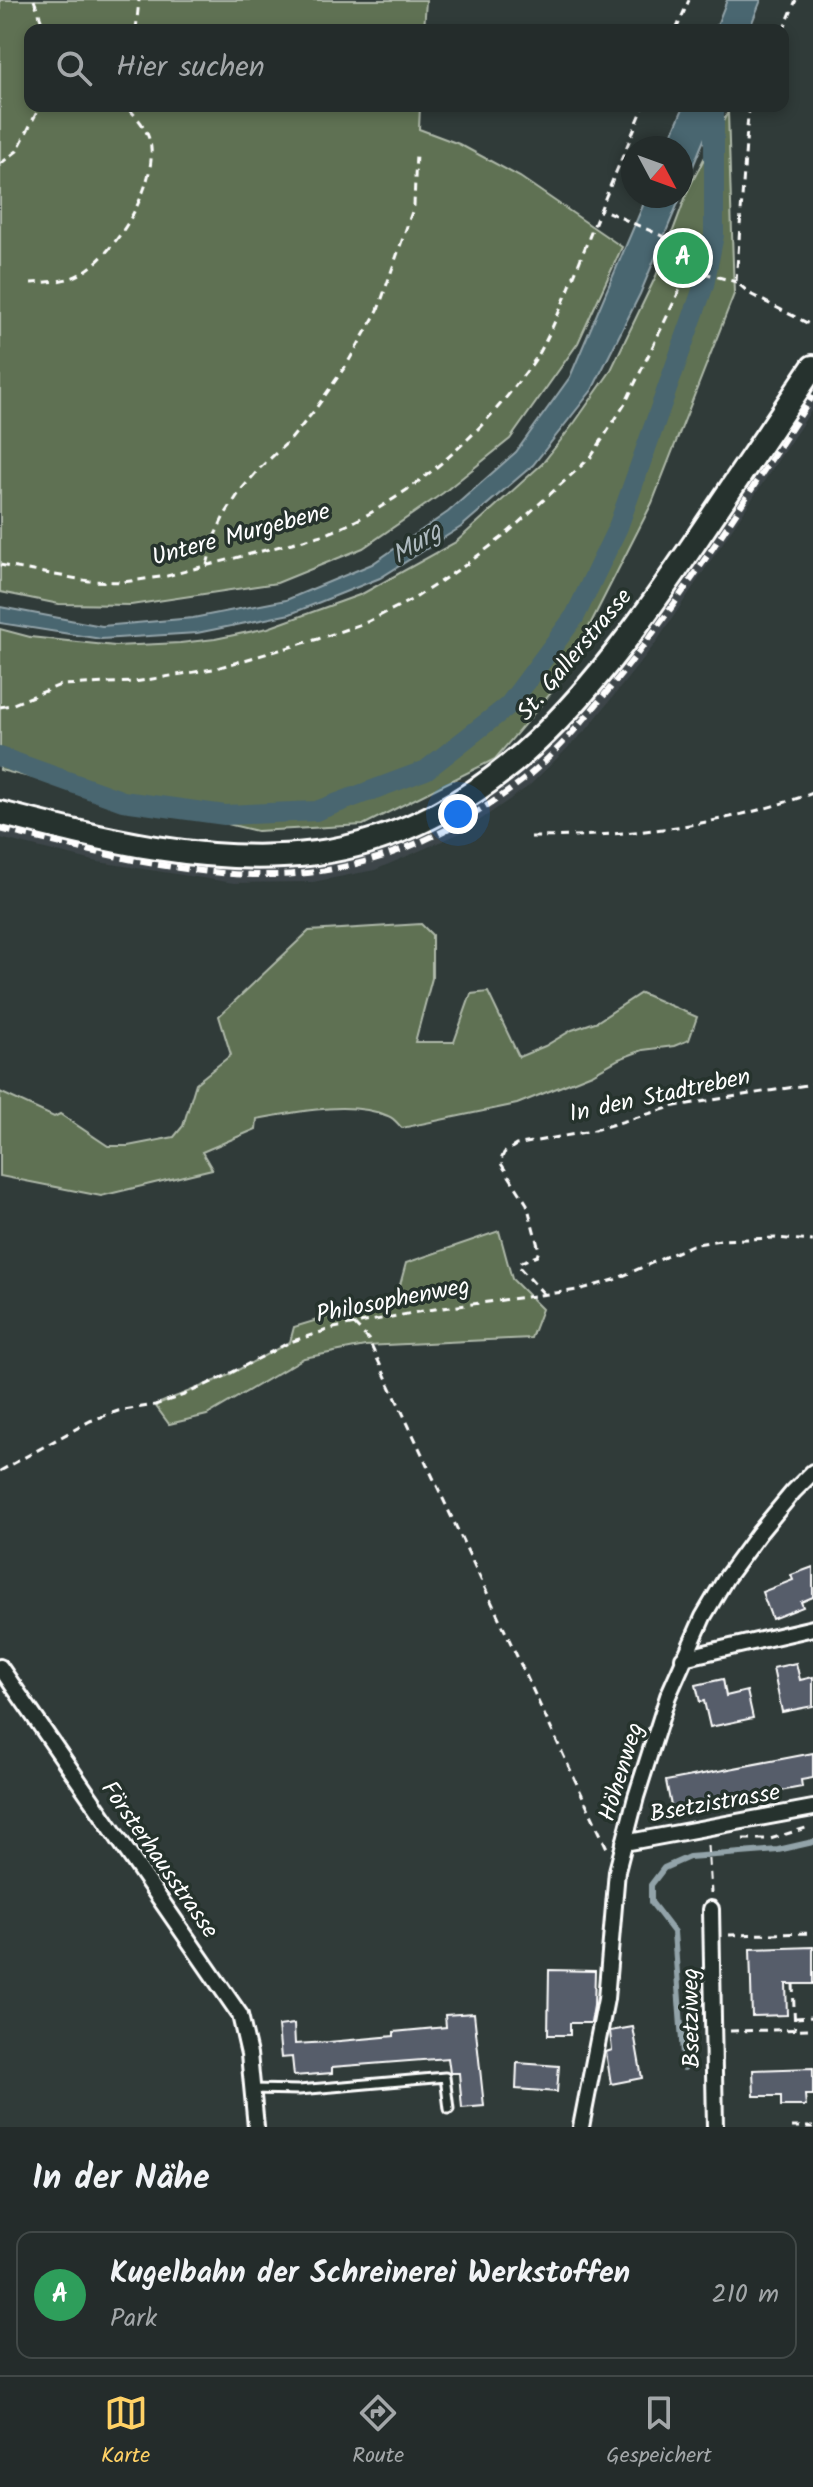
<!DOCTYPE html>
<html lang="de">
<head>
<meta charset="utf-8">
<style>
	:root { --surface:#242c2b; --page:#303837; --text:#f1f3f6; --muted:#a3a7a9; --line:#414847; --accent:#ffd166 }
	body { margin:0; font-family:Kalam,sans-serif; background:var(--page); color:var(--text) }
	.compass { position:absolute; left:621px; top:136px; width:72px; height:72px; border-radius:50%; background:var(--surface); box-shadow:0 4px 12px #0003; rotate:131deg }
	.you { position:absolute; left:458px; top:814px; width:28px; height:28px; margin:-20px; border:6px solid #fff; border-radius:50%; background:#1a73e8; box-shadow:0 0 0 12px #1a73e833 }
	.badge { display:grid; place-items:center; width:52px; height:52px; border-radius:50%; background:var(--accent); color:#fff; font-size:26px; font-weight:700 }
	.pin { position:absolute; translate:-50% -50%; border:4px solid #fff; box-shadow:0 2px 8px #0006 }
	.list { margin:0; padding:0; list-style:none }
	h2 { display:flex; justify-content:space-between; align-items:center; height:104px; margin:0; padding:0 32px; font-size:34px }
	h2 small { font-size:26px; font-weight:400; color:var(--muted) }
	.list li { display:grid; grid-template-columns:52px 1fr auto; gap:24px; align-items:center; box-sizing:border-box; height:128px; margin:0 16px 16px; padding:0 16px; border:2px solid var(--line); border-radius:16px }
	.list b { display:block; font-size:30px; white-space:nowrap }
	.list p { margin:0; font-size:26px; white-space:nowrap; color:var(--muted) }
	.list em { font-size:26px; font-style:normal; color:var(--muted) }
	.icon { flex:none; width:44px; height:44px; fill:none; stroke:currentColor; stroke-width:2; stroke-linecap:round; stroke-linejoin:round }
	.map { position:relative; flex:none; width:813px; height:2127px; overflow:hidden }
	.search { position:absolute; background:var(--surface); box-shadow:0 4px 12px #0003; left:24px; right:24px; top:24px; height:88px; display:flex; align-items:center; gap:20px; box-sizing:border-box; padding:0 28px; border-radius:16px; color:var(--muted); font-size:30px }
	.sheet { height:248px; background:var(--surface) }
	nav { display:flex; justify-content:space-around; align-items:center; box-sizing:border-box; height:112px; border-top:2px solid var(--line); background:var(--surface); font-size:22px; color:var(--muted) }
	nav a { display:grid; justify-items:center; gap:4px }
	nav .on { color:var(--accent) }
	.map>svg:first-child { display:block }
	.built { fill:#3c4548 }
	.green { fill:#5e7153; stroke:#aeb8a9; stroke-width:2 }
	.water { fill:#4a6670; stroke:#92a3a9; stroke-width:2 }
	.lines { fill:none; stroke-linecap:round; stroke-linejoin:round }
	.stream { stroke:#92a3a9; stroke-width:6 }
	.canal { stroke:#4a6670; stroke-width:20 }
	.building { fill:#575d6b; stroke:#fff; stroke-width:2 }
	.lane-casing { stroke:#fff; stroke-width:13 }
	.street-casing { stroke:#fff; stroke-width:20 }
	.secondary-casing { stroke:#fff; stroke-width:28 }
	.path { stroke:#fff; stroke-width:3; stroke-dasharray:8 6; stroke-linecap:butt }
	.lane { stroke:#26332d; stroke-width:7 }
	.street { stroke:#26332d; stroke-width:14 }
	.secondary { stroke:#26332d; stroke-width:22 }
	.rail { stroke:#fff; stroke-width:6; stroke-dasharray:12 6; stroke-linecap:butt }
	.labels { text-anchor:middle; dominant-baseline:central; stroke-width:7; stroke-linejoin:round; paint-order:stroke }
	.street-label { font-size:24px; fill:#fff; stroke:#26332d }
	.water-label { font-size:26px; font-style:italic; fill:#aebabf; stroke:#26332d }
</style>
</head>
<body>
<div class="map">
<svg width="813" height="2127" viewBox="0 0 813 2127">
	<rect width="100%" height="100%" fill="#303b39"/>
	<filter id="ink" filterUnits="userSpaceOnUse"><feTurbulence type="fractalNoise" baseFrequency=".0125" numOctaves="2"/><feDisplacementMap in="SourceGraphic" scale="16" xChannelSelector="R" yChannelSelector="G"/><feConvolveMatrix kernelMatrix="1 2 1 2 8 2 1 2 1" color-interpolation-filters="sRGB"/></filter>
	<g filter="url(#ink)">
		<polygon class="built" points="813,385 813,408 655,644 588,728 529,786 463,832 375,870 313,882 234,883 98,862 0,838 0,824 147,858 198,865 282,870 318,866 369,856 411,840 455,819 520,773 576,722 628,659"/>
		<g class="green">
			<polygon points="0,0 426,0 424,30 30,30 30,106 420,106 419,129 459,144 520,177 622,247 578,343 510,439 443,493 363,548 277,583 131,605 59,604 0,592"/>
			<polygon points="728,112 734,294 652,503 562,680 495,759 363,825 257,831 0,770 0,629 30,637 115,646 180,643 215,639 268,628 362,594 456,542 542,464 575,422 610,372 656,276 689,188"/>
			<path d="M421,924L432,935V978L415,1042H454L471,994L488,992L519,1057L545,1046L572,1030L598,1021L641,993L697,1017L689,1040L674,1046L643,1050L619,1059L592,1074L517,1104L402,1128C398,1124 394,1118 388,1116C351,1100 296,1112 257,1119L256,1129L202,1152L212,1169L101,1196L0,1176V1092L54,1117L60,1114L108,1146H128L174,1137L183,1126L196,1083L231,1055L219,1016L309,931Z"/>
			<polygon points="499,1231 512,1279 542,1309 531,1338 365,1346 304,1358 207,1415 169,1424 155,1405 225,1377 290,1342 294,1327 397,1296 406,1263"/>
		</g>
		<g class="water">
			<polygon points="727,0 761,0 749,30 715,30"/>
			<polygon points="684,106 718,106 681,195 681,148 666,148"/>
			<polygon points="647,196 681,196 640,294 592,390 533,465 461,527 380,578 290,614 197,633 101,639 0,623 0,607 102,626 193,618 286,600 372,564 448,512 516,452 570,377"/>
		</g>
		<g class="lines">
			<polyline class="stream" points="684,2068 674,1932 651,1902 651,1885 664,1868 689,1857 778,1850 813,1842"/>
			<polyline class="canal" points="0,757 123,801 225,815 316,811 426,770 509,705 575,616 618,527 704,285 714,235 714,106"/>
		</g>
		<g class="building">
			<polygon points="813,1567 813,1597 801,1602 803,1607 772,1619 762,1592 793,1580 791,1575"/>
			<polygon points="796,1663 800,1680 813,1677 813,1706 782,1712 773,1668"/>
			<polygon points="723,1679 726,1696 747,1691 753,1718 710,1727 704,1701 700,1702 696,1685"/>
			<polygon points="813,1753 813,1778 801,1780 802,1787 672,1811 666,1781"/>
			<polygon points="813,1947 813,1984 786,1984 787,2015 752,2016 750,1949"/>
			<polygon points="549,1970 595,1971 594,2006 591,2023 570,2023 570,2035 548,2035"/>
			<polygon points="474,2013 484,2106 462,2108 459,2073 450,2073 448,2058 332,2067 332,2073 294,2076 292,2057 281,2058 278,2026 294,2024 295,2044 329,2042 394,2036 394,2032 446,2027 445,2015"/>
			<polygon points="633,2027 642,2078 611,2084 606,2052 612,2050 610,2031"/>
			<polygon points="517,2063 559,2066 557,2092 516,2089"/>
			<polygon points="813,2068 813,2095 805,2095 806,2106 781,2106 781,2096 754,2096 753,2070"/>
		</g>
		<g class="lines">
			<defs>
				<polyline id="lane" points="252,2089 299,2090 445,2077 449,2109"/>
				<g id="street">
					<polyline points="683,1658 813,1628"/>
					<polyline points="0,1667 240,2015 249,2054 256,2127"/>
					<polyline points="624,1843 813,1808"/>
					<polyline points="711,1909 715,2127"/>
					<polyline points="581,2127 606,1999 617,1871 636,1797 668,1696 703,1617 726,1578 759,1533 793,1492 813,1472"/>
				</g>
				<path id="secondary" d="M0,813C101,839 210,867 316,853C496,828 600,682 695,542C734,484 774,425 813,367"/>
			</defs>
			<use href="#lane" class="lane-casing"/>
			<use href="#street" class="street-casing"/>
			<use href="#secondary" class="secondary-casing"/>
			<g class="path">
				<polyline points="34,0 45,30"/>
				<polyline points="136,30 139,0"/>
				<polyline points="676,30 689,0"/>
				<polyline points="783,31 796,0"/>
				<polyline points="751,106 748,115 736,282 752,295 813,326"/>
				<polyline points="0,164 17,151 40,106"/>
				<polyline points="690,269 736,282"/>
				<path d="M31,283C47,282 66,282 80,274C115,255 155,188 151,148C149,130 138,118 126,106"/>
				<path d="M0,565L89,581L123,582L167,576L326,534C399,506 472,444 519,381C526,372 534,362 540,352C559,316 573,278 588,240C606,195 625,151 644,106"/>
				<polyline points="207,565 215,535 224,516 241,490 260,468 291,439 314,411 347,364 378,310 414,206 416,152"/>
				<polyline points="0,707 11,705 60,685 134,682 213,669 318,639 367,622 415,598 464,566 504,536 591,457 625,404 697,254 696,251 601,209"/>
				<path d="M531,837C632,836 717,827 813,793"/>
				<polyline points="544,1294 518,1266 521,1262 537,1256 539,1250 527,1204 500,1162 504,1153 516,1145 591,1131 675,1106 813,1084"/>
				<polyline points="354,1324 368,1339 607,1848"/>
				<polyline points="0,1471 90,1421 118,1411 155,1405 184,1395 225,1376 290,1342 334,1328 428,1310 578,1290 614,1280 692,1245 720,1240 776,1238 813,1241"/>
				<polyline points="743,1839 770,1839 806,1828"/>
				<polyline points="708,1845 711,1893"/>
				<polyline points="729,1935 813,1933"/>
				<polyline points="793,1984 795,2030"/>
				<polyline points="795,2018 813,2017"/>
				<polyline points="730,2031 813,2029"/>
				<polyline points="792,2127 813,2127"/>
			</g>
			<use href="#lane" class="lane"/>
			<use href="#street" class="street"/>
			<use href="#secondary" class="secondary"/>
			<path class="rail" d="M0,829C91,851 184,877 279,875C368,872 453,835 523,780C554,756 581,723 606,693C683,600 746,496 813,396"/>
		</g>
	</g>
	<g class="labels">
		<g class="street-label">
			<text transform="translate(241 535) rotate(-15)">Untere Murgebene</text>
			<text transform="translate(575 655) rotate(-50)">St. Gallerstrasse</text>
			<text transform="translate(660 1096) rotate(-12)">In den Stadtreben</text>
			<text transform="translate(393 1301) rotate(-11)">Philosophenweg</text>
			<text transform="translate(622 1772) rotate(-73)">Höhenweg</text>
			<text transform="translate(715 1804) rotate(-10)">Bsetzistrasse</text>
			<text transform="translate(159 1860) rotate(55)">Försterhausstrasse</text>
			<text transform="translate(692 2018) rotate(-91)">Bsetziweg</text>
		</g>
		<g class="water-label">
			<text transform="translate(417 544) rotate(-33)">Murg</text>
		</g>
	</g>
</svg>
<svg class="compass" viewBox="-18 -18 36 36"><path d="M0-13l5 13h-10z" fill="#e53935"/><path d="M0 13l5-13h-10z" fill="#a3a7a9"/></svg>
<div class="you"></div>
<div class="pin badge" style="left:683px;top:258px;background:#2e9e5b">A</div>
<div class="search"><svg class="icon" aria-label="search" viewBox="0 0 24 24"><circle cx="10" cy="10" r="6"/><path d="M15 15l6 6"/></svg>Hier suchen</div>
</div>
<section class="sheet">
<h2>In der Nähe<small></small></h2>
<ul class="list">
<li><span class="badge" style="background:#2e9e5b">A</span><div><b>Kugelbahn der Schreinerei Werkstoffen</b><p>Park</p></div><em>210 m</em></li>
</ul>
</section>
<nav>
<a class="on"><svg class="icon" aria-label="map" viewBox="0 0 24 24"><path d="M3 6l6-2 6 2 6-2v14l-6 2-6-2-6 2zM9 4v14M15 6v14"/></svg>Karte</a>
<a><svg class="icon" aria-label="directions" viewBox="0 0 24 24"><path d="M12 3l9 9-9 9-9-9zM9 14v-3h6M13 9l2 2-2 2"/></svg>Route</a>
<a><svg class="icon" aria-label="saved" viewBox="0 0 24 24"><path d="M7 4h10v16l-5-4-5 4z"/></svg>Gespeichert</a>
</nav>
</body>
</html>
